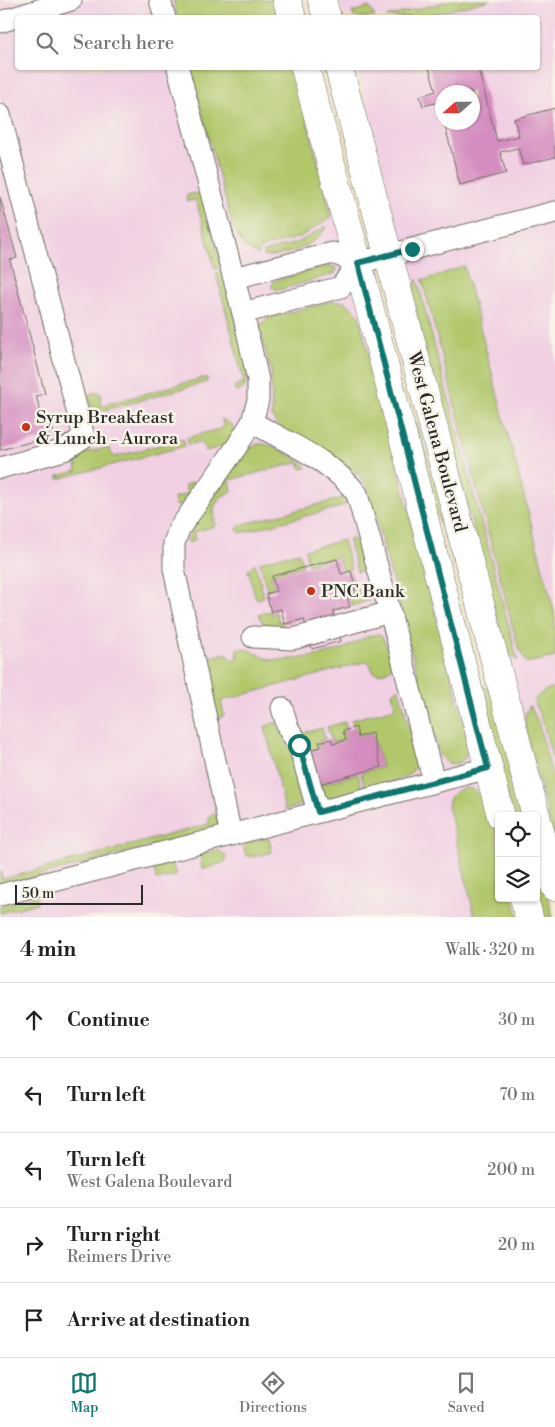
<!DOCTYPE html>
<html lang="en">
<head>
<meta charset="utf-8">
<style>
	:root { --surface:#fff; --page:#f6f6f6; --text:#222; --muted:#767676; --line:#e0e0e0; --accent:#0f766e }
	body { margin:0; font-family:"Libre Bodoni",serif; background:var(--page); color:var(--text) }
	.controls { position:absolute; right:15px; bottom:15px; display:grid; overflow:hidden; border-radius:5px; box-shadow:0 1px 4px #0004 }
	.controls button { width:45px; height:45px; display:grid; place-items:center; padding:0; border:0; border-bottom:1px solid var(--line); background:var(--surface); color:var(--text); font:25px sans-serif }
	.compass { position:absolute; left:435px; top:85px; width:45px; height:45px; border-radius:50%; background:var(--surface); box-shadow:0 1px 4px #0004; rotate:249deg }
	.scale { position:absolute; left:15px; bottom:12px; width:128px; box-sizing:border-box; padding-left:5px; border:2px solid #2b2b2b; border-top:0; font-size:14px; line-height:18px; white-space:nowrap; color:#2b2b2b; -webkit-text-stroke:4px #f7f3e8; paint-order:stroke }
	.stop { position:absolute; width:15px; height:15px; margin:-11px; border:4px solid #0f766e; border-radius:50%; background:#fff }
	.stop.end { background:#0f766e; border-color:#fff; box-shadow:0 1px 5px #0008 }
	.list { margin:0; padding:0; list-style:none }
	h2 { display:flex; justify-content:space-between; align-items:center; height:65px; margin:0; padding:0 20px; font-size:21px }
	h2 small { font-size:16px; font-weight:400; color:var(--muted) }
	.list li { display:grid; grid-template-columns:32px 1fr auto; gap:15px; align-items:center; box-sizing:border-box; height:75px; padding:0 20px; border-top:1px solid var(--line) }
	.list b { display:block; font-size:19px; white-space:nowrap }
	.list p { margin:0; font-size:16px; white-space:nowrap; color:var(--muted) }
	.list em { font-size:16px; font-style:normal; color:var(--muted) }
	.icon { flex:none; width:28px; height:28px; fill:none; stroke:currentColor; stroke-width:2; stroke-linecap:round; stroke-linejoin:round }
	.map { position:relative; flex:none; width:555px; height:917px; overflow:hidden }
	.search { position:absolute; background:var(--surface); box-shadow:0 1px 4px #0004; left:15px; right:15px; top:15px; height:55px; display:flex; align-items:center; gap:12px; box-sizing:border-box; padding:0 18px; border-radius:5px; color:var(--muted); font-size:19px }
	.sheet { height:440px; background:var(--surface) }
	nav { display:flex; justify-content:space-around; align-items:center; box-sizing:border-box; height:70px; border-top:1px solid var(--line); background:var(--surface); font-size:14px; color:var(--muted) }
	nav a { display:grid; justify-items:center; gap:2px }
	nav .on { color:var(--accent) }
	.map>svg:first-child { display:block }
	.built { fill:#f1d0e3; fill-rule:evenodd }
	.green { fill:#b1c76b; stroke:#6e794b }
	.building { fill:#d58dc0 }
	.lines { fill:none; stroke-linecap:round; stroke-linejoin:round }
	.minor-casing { stroke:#6f6b61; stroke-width:23 }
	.major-casing { stroke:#6f6b61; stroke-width:29 }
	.minor { stroke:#fff; stroke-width:21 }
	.major { stroke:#fff; stroke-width:28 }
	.route { stroke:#0f766e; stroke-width:6 }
	.poi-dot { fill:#c8321e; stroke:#f7f3e8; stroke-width:2 }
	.labels { text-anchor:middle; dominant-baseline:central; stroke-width:5; stroke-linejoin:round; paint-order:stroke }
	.poi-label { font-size:18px; fill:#2b2b2b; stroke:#f7f3e8; text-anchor:start }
	.street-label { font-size:18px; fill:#2b2b2b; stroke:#f7f3e8 }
</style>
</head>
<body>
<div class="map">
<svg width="555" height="917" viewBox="0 0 555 917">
	<rect width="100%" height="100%" fill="#f7f3e8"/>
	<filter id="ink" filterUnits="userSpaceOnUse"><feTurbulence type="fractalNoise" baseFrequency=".02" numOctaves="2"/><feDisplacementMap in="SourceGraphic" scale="10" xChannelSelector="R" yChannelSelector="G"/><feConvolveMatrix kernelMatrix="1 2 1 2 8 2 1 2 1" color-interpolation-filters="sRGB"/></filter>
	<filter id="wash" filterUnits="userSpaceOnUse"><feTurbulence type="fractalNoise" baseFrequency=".0096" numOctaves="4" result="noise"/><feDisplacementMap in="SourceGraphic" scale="20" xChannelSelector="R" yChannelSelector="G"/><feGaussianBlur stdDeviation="1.12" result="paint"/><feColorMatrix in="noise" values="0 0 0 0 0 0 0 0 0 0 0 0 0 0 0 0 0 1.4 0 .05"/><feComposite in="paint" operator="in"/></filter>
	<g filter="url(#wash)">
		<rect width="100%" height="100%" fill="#ece3c4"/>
		<g class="built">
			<polygon points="0,0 282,0 287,17 18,18 18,68 300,68 499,835 499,898 520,917 0,917"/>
			<path d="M339,0H555V849L357,68H538V18L343,17ZM442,92H472V122H442Z"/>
		</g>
		<g class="green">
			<polygon points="173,0 276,0 281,17 177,17"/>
			<polygon points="453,0 490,0 423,17 386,17"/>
			<polygon points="369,7 375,17 354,17 352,12"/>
			<polygon points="190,68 294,68 330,210 330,218 300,237 261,248 258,255 244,246 233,228"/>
			<polygon points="195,193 202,196 222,267 215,269 196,200 188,201 186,199 187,195"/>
			<path d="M327,226C318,245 283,258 263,256L264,252L299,242Z"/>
			<polygon points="330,265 337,269 334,274 279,290 271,287 274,281"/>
			<polygon points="464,266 555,615 555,657 526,663 518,647 422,279 425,280"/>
			<polygon points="223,271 249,369 245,387 238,392 234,390 235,386 244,382 216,273"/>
			<polygon points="417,279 518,661 506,651 411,297 412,289"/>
			<path d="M331,301L345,302L358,313L470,747L464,759L457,764L446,763L439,755L367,485C346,453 284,443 272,417L271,371L260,331L262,323L268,318Z"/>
			<polygon points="203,378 207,378 207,382 101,411 103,419 100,422 95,420 89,397 91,393 99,392 101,395 100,406"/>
			<polygon points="222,419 232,425 235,431 228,445 206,451 200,442 188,445 187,438 223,428"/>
			<polygon points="415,423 449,520 460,563 455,565 420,467 410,424"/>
			<polygon points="183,439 185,446 58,479 58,476 77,471 75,456 108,447 114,457"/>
			<path d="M258,444C274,443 292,457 305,465L307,468L301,469L299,462L230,480L232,491L221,497L214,507L215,526L194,532L195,540L189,543L187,539L195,522L247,450Z"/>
			<polygon points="192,482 196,483 197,486 184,504 176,506 174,498 187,494 185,485"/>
			<polygon points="343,498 347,503 340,507 240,533 237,530 240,525"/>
			<polygon points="352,538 358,543 365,570 357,572 348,539"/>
			<polygon points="343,540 351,569 343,571 338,557 308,564 305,550"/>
			<polygon points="299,552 303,566 271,575 274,588 267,590 260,562"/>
			<polygon points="255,563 264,597 256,599 248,570"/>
			<polygon points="370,585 372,595 370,600 352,606 348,593"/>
			<polygon points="270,611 271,614 276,612 279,622 283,621 283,624 270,628 264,626 259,614"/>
			<path d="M378,634L382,637L394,661C392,671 383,674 374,673L368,661L221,701L224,715L221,718L217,716L206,666L211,657L227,653L231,660L238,658L236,650C253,645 261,661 277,660C299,659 320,657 342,649C355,644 363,636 378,634Z"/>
			<polygon points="484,686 493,694 526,816 513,816 479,688"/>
			<polygon points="555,687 555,769 544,727 534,700 544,691"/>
			<path d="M396,689H399L418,760C413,782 385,783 365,788L361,773L382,767L372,733L358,736L351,720L395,708L392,692Z"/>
			<polygon points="530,705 538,722 555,786 555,842 525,726 525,715"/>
			<path d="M296,717L303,733L322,728L325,739L319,741L320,747L308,752C304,739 297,730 293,718Z"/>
			<polygon points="276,722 291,748 305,804 285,810 265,727"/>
			<polygon points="345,722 347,729 343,731 346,739 333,743 327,727"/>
			<polygon points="358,774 362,789 325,799 319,785"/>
			<path d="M465,788C504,789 499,872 499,898H513L518,917H475L448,806C449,796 455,790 465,788Z"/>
			<polygon points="213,813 216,815 219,825 216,829 0,886 0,871 3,879 209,824 209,817"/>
			<polygon points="265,838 269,839 272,850 270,853 251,857 245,854 244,847 247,843"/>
			<polygon points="218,850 226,856 225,862 206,869 202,868 200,855"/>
			<polygon points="536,854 553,917 543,917 536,897"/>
			<polygon points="172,862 176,876 156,880 154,867"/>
			<polygon points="35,896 37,899 37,903 0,913 0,906"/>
		</g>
		<g id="blocks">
			<g class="building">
				<polygon points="429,68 478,68 497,141 519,136 514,119 555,108 555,157 523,165 518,148 500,152 506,173 460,185 444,122 472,122 472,92 442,92 442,114 439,102 423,106 420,96 436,91"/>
				<polygon points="0,197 17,258 10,260 45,394 36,396 43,419 49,417 54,436 0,450"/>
				<polygon points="337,559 341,574 351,571 356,589 346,592 350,607 333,611 341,641 312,649 304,619 285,624 281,609 271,612 266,594 276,591 272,576"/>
				<polygon points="356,727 358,737 372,733 381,767 319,784 309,750 321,747 319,742 331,739 333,744 346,740 343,731"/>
			</g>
		</g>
	</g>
	<g filter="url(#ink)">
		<use href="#blocks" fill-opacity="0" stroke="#6f6b61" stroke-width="1"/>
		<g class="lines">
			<defs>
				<g id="minor">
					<polyline points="160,0 165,18"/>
					<polyline points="0,22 71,0"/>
					<polyline points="178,68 243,313 258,380 258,400 252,422 237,446 179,529 174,543 174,569 231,835"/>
					<polyline points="0,115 84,437 64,450 0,468"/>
					<polyline points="358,263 555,212"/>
					<polyline points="234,278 333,253 358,263"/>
					<polyline points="243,313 341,287 358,263"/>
					<path d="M252,422C286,442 334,462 357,494L390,612L434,782"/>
					<polyline points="253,637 293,639 390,612"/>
					<polyline points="282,708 288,728 299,745 318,812"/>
					<polyline points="0,895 488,768"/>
				</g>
				<g id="major">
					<polyline points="287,0 292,18"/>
					<polyline points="322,0 327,18"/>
					<polyline points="305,68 358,263 501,816"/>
					<polyline points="339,68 536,816"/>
					<polyline points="536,816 555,887"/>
					<polyline points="524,898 529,917"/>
				</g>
			</defs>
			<use href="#minor" class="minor-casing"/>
			<use href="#major" class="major-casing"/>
			<use href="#minor" class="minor"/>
			<use href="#major" class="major"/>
		</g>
	</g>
	<g class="lines" filter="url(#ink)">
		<polyline class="route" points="299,745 318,812 488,768 358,263 412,249"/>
	</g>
	<g class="poi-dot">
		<circle cx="26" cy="427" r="5"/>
		<circle cx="311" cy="591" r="5"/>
	</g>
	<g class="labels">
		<g class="poi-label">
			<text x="36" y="417">Syrup Breakfeast<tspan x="36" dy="21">&amp; Lunch - Aurora</tspan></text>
			<text x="321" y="591">PNC Bank</text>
		</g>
		<g class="street-label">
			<text transform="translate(437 442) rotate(75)">West Galena Boulevard</text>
		</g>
	</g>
</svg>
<div class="controls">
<button><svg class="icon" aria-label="locate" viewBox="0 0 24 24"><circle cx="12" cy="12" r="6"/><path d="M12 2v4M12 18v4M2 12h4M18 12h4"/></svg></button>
<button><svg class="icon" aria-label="layers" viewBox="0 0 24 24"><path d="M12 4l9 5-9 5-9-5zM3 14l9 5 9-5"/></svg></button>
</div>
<svg class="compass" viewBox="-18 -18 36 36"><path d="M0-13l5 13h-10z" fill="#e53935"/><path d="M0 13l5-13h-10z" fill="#767676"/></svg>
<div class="scale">50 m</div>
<div class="stop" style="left:299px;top:745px"></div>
<div class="stop end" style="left:412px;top:249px"></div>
<div class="search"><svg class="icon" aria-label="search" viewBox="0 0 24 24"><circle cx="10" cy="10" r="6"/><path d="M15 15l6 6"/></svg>Search here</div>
</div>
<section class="sheet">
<h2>4 min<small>Walk · 320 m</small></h2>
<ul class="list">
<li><svg class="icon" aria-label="ahead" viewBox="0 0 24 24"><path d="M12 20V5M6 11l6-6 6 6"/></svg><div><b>Continue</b></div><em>30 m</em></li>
<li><svg class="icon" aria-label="left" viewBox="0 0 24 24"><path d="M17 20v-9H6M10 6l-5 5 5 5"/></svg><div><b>Turn left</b></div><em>70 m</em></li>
<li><svg class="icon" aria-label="left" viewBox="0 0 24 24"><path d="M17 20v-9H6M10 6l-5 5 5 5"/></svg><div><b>Turn left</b><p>West Galena Boulevard</p></div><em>200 m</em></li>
<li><svg class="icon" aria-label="right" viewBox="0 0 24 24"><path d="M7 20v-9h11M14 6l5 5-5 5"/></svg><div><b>Turn right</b><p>Reimers Drive</p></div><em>20 m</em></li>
<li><svg class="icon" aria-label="arrive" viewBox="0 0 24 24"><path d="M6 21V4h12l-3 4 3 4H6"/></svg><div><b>Arrive at destination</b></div></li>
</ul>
</section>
<nav>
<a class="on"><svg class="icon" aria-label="map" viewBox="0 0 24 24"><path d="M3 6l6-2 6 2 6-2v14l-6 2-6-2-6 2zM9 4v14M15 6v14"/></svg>Map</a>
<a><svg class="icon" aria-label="directions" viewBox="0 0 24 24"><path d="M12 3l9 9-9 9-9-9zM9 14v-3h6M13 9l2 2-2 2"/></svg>Directions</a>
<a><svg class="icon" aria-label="saved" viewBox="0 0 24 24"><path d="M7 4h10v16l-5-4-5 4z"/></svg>Saved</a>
</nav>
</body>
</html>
